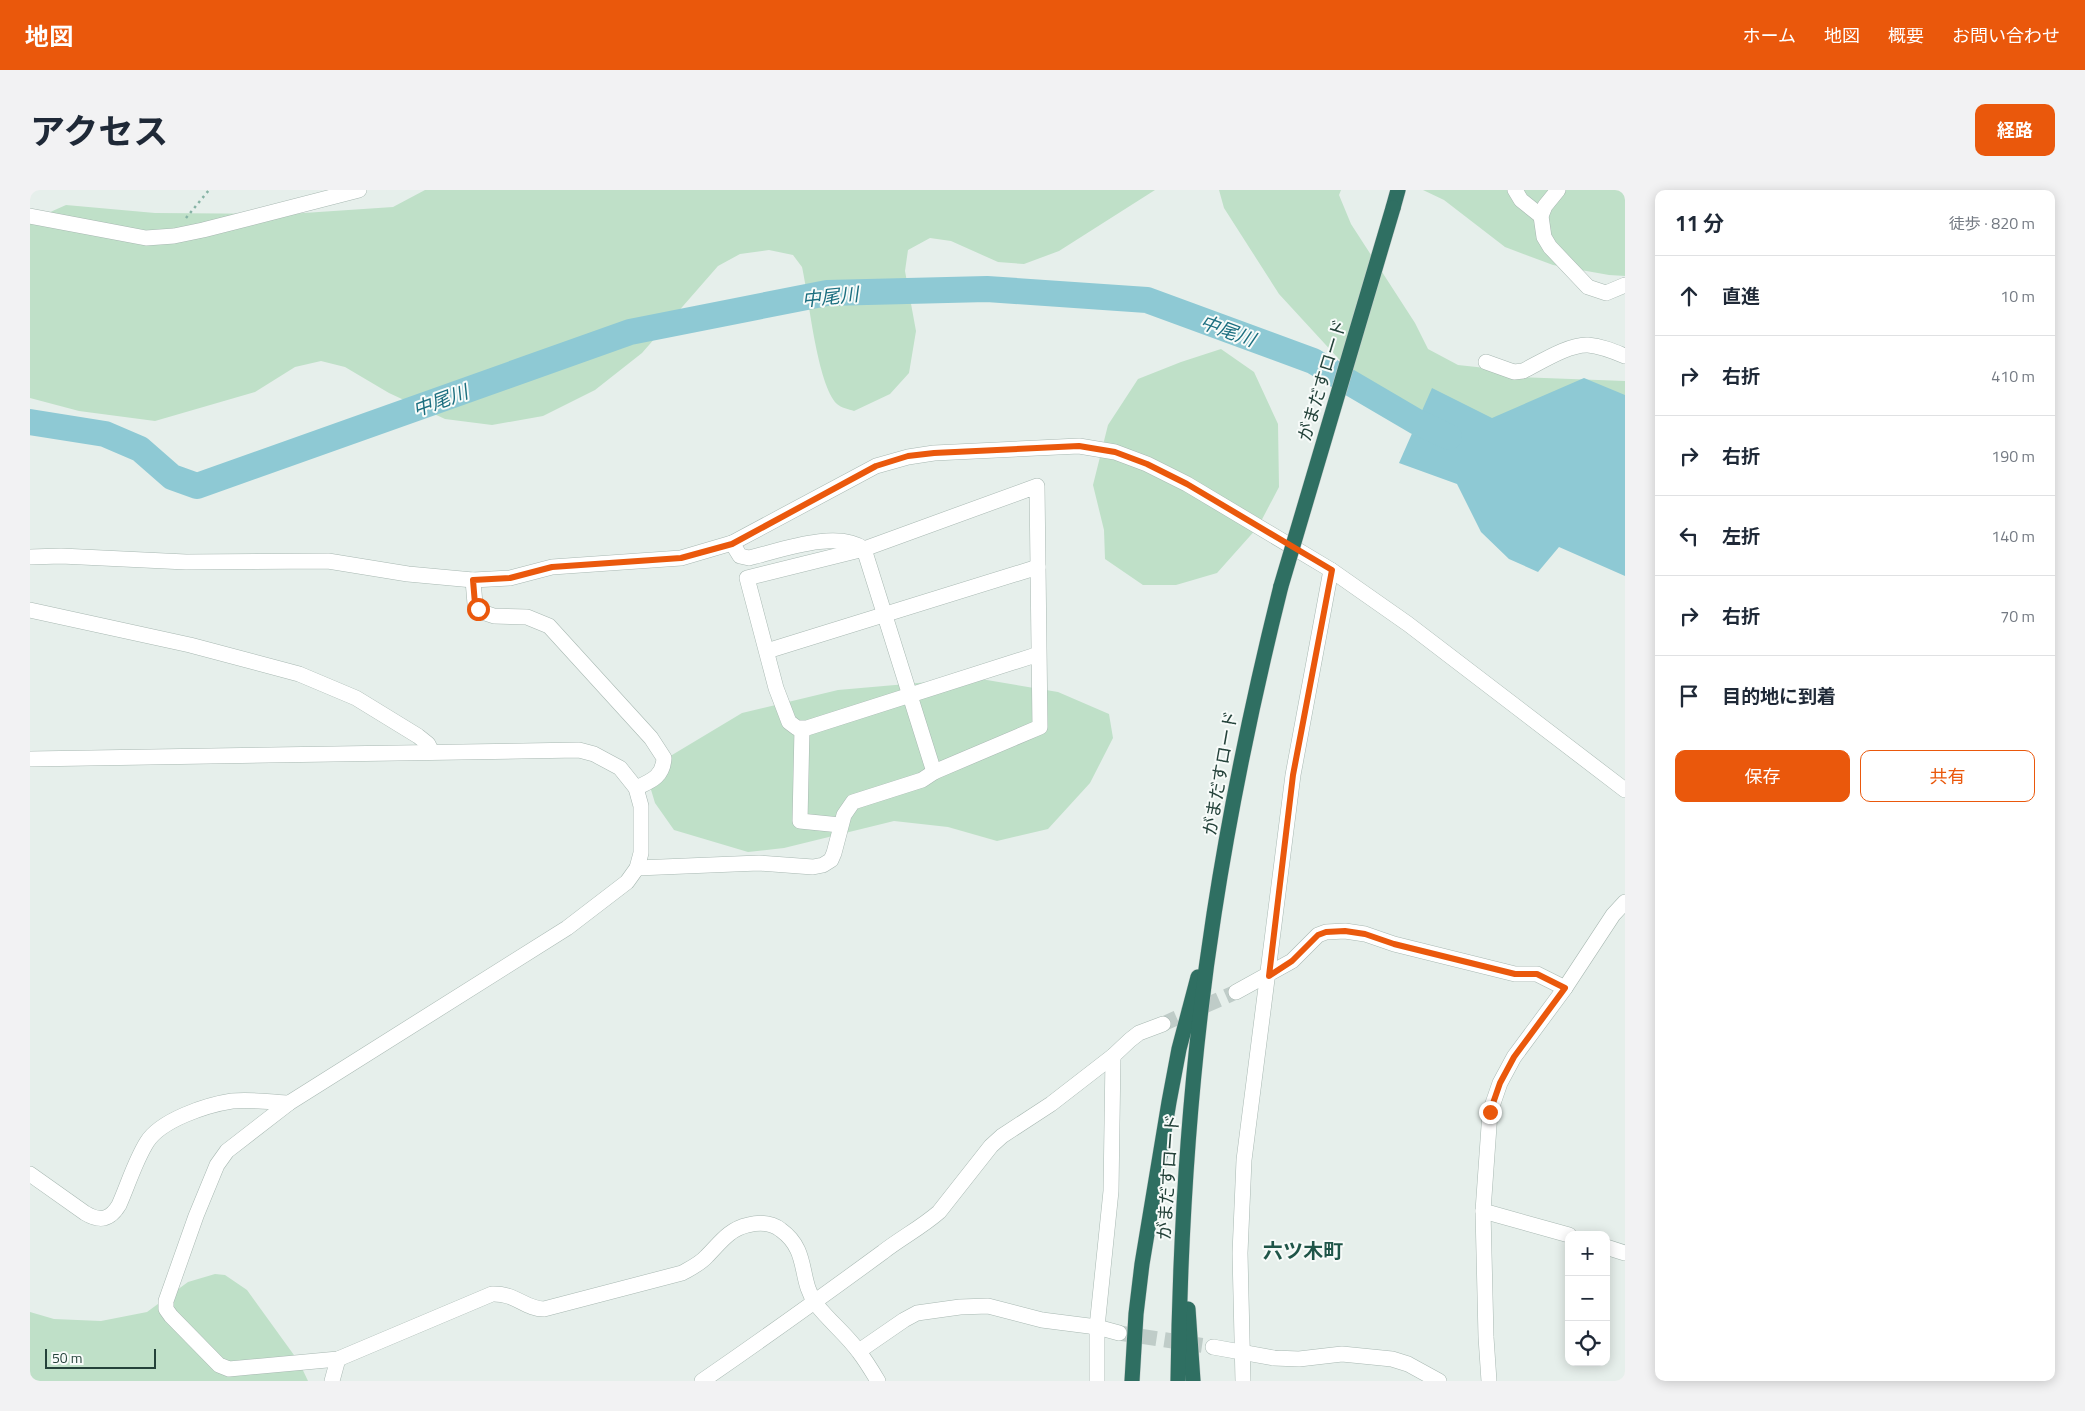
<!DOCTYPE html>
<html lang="ja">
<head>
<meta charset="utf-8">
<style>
	:root { --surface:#fff; --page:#f2f2f3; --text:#1f2937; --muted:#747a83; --line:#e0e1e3; --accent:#ea580c }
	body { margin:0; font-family:"Titillium Web","Noto Sans JP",sans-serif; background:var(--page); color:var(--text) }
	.controls { position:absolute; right:15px; bottom:15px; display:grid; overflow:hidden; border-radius:10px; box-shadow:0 2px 12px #0003 }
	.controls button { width:45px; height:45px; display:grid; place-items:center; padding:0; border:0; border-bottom:1px solid var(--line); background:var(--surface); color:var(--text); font:25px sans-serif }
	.scale { position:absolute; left:15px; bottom:12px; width:111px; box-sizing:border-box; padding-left:5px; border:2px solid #24423a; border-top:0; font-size:14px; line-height:18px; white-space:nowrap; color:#24423a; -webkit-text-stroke:4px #f7fbf9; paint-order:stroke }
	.stop { position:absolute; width:15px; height:15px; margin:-11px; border:4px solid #ea580c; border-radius:50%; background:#fff }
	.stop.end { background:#ea580c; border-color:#fff; box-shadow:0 1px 5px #0008 }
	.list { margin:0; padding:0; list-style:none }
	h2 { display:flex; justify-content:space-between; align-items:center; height:65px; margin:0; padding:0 20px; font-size:21px }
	h2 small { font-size:16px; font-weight:400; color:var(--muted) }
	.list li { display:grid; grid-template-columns:32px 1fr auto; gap:15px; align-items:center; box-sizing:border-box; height:80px; padding:0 20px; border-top:1px solid var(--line) }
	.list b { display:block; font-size:19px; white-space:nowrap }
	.list em { font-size:16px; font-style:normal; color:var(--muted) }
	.actions { display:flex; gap:10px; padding:15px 20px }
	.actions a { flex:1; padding:11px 0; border:1px solid var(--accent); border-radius:10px; text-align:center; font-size:18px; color:var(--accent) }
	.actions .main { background:var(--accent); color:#fff }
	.icon { flex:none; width:28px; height:28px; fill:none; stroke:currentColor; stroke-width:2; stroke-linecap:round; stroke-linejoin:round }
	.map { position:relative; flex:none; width:1595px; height:1191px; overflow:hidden; border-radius:10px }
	header { display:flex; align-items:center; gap:30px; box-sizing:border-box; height:70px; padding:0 25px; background:var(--accent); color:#fff }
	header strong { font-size:24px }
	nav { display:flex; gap:28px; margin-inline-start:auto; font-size:18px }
	.intro { display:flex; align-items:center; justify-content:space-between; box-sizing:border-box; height:120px; padding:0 30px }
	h1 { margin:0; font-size:35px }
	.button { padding:12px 22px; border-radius:10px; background:var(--accent); color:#fff; font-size:18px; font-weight:700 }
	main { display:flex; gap:30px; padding:0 30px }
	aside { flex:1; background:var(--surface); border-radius:10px; box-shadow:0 2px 12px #0003 }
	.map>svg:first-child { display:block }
	.green { fill:#bfe0c8 }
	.water { fill:#8ec9d4 }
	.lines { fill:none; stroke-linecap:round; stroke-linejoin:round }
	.river { stroke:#8ec9d4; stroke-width:26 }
	.minor-tunnel { stroke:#bfccc8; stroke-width:15; stroke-dasharray:15 8; stroke-linecap:butt }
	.minor-casing { stroke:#a8b8b2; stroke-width:16 }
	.highway-casing { stroke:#c2cac8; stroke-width:16 }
	.path { stroke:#86b3a5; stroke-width:2.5; stroke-dasharray:2.5 4; stroke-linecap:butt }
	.minor { stroke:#fff; stroke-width:15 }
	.highway { stroke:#2f6f62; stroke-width:15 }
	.highway-bridge-casing { stroke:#c2cac8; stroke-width:16; stroke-linecap:butt }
	.highway-bridge { stroke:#2f6f62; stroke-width:15 }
	.route { stroke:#ea580c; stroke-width:6 }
	.labels { text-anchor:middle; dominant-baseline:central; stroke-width:4; stroke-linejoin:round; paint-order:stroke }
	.street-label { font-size:18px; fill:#24423a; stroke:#f7fbf9 }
	.water-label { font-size:19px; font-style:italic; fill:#1c6f80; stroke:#f7fbf9 }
	.quarter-label { font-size:20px; font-weight:bold; fill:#1f5548; stroke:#f7fbf9 }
</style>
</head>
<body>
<header>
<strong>地図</strong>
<nav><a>ホーム</a><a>地図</a><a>概要</a><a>お問い合わせ</a></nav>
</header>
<div class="intro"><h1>アクセス</h1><a class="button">経路</a></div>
<main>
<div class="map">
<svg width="1595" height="1191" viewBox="0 0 1595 1191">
	<rect width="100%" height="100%" fill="#e6efeb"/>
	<g class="green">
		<path d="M395,0H1125L1029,61L994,74L968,72L921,51L900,48L878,60L875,81L886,141L879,183L860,204L824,221C819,219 811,218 807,214C787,194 779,108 772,77L763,65L739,60L710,64L688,76L612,163L565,200L513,226L462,235L415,229L359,203L315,177L291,171L265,177L225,202L125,231L49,221L0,208V31L36,15L125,23L259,24L363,17Z"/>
		<polygon points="1189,0 1311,0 1309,5 1321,34 1385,133 1398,159 1428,175 1465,179 1487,187 1595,191 1595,315 1434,282 1352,216 1249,104 1194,18"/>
		<polygon points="1393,0 1595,0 1595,86 1579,85 1523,75 1475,57 1414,10"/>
		<polygon points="1191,159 1224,182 1248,234 1249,297 1228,337 1187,383 1146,395 1113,395 1075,369 1074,340 1063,295 1078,235 1108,189 1151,172"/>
		<polygon points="945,488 1028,502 1079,524 1083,548 1060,593 1018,639 967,651 918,637 864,631 754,658 718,662 644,640 625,613 619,593 637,568 712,523 808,500"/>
		<polygon points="185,1084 195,1085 217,1100 269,1172 278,1191 0,1191 0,1122 24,1129 71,1131 117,1122 158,1092"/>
	</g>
	<polygon class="water" points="1554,188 1595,205 1595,386 1529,357 1508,382 1479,369 1451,342 1427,294 1369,273 1402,198 1462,228"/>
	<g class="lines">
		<polyline class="river" points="0,232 75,244 110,259 142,287 167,296 600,142 797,103 957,99 1117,110 1283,171 1387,232 1419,247"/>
		<g class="minor-tunnel">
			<polyline points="1133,834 1206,802"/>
			<polyline points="1089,1143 1183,1157"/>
		</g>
		<defs>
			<g id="minor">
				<polyline points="1485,0 1491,10 1511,26"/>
				<polyline points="1528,0 1515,16 1511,26 1514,47 1520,57 1558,97 1576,103 1595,95"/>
				<polyline points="0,26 116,48 144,46 173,40 329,0"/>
				<path d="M1456,172L1484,182L1493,181C1511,172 1539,154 1558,155C1571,156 1583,161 1595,166"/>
				<path d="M702,353L710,366L719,368C749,361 807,339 834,359L904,582"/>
				<polyline points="0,367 31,366 156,372 298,371 378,384 443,390 480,388 522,377 651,368 702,353 846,276 878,267 904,263 1049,256 1085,262 1117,274 1157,294 1301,380 1378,434 1595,600"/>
				<path d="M443,390L445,414L455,423L464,426L497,427L519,436L621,548L634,568C633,587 621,591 606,598"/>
				<polyline points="0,420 160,455 269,484 326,508 388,546 398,554 402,562"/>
				<polyline points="737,461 1008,377"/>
				<polyline points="772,539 770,631 810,635"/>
				<path d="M0,569L549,560L564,564L590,578L606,598L611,616V663L607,678L597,692L537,738L259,913L197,961L187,975L166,1026L136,1111V1119L141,1126L189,1175L199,1179L308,1169L462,1104C486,1103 495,1119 514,1119L652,1083C661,1078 670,1074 677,1066C690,1053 699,1039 718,1035C730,1032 742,1033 751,1040C780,1061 768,1089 786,1114C799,1131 817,1145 829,1162C836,1171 842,1181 848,1191"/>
				<polyline points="607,678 729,673 783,677 793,675 801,670 804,663 814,625 823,612 892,590 904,582 1010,537 1007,296 834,359 717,388 746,498 759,532 767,538 777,538 1009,464"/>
				<polyline points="1206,802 1262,771 1288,745 1296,742 1315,741 1335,744 1364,754 1485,784 1507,784 1535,798"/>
				<path d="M0,984L55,1023C70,1032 80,1030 89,1015C98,995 105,971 117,952C131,930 176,915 202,911C220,909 241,912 259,913"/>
				<polyline points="1453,1021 1539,1045"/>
				<polyline points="1576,1057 1595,1063"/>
				<polyline points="1183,1157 1244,1168 1269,1169 1312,1164 1362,1169 1378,1174 1409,1191"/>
				<polyline points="829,1161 874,1130 887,1123 930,1117 958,1116 1012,1130 1067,1137 1089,1143"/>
				<polyline points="302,1191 308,1169"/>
				<path d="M672,1191C733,1149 793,1106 853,1062C871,1048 892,1037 909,1022L961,956L972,946L1021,914L1083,866L1100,850L1109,843L1133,834"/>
				<polyline points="1067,1191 1067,1137 1081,1001 1083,866"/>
				<polyline points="1213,1191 1210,1063 1214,970 1263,585 1301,380"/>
				<polyline points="1459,1191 1456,1147 1453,1021 1460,922 1470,893 1484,867 1535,798 1583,725 1595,712"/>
			</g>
			<g id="highway">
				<polyline points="1363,18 1368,0"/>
				<polyline points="1158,1119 1163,1191"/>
				<polyline points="1102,1191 1106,1124 1112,1074 1139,912 1149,859 1168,787"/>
				<path d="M1148,1191C1150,1035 1160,878 1184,724C1201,614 1224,504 1251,396"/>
			</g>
		</defs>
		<use href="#minor" class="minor-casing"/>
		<use href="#highway" class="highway-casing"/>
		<polyline class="path" points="156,28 179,0"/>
		<use href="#minor" class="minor"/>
		<use href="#highway" class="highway"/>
		<defs>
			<polyline id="highway-bridge" points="1251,396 1363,18"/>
		</defs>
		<use href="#highway-bridge" class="highway-bridge-casing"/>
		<use href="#highway-bridge" class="highway-bridge"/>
	</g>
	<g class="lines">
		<polyline class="route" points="448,419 445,414 443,390 480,388 522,377 651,368 702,354 846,276 878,266 904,263 1049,256 1085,262 1117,274 1157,294 1302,380 1263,585 1239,786 1262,771 1288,745 1296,742 1315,741 1335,744 1364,754 1485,784 1507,784 1535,798 1484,867 1470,893 1460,922"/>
	</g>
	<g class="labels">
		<g class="street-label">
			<text transform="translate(1292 190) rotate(-73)">がまだすロード</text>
			<text transform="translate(1190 583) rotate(-80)">がまだすロード</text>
			<text transform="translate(1138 987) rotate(-86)">がまだすロード</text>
		</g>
		<g class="water-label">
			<text transform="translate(800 106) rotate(-6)">中尾川</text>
			<text transform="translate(1198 140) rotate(20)">中尾川</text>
			<text transform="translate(410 210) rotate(-20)">中尾川</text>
		</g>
		<g class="quarter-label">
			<text x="1273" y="1060">六ツ木町</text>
		</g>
	</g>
</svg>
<div class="controls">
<button>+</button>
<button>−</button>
<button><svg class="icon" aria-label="locate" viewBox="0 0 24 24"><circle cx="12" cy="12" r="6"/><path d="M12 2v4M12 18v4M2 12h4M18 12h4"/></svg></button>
</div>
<div class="scale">50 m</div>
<div class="stop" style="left:448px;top:419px"></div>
<div class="stop end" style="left:1460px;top:922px"></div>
</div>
<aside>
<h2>11 分<small>徒歩 · 820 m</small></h2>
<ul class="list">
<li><svg class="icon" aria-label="ahead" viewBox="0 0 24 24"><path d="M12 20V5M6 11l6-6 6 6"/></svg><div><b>直進</b></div><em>10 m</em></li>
<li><svg class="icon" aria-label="right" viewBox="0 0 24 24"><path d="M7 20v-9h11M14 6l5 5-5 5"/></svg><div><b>右折</b></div><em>410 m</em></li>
<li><svg class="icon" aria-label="right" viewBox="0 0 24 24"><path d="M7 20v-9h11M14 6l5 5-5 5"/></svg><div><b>右折</b></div><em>190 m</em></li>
<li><svg class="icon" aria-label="left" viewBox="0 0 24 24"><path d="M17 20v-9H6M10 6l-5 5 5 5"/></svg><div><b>左折</b></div><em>140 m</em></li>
<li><svg class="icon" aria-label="right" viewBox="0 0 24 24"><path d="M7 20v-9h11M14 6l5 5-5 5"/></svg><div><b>右折</b></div><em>70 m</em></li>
<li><svg class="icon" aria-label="arrive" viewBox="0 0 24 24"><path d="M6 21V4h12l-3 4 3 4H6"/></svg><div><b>目的地に到着</b></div></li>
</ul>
<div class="actions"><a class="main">保存</a><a>共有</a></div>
</aside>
</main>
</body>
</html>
